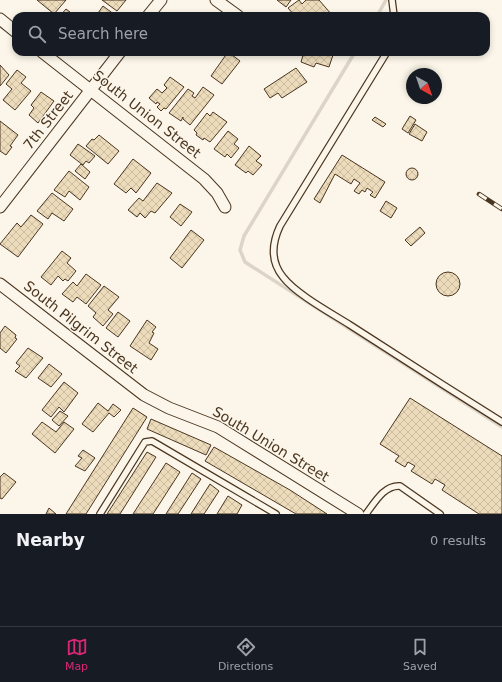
<!DOCTYPE html>
<html lang="en">
<head>
<meta charset="utf-8">
<style>
	:root { --surface:#171b24; --page:#20242c; --text:#f1f3f6; --muted:#9ea1a6; --line:#363941; --accent:#db2777 }
	body { margin:0; font-family:"DejaVu Sans",sans-serif; background:var(--page); color:var(--text) }
	.compass { position:absolute; left:406px; top:68px; width:36px; height:36px; border-radius:50%; background:var(--surface); box-shadow:0 2px 6px #0003; rotate:140deg }
	.list { margin:0; padding:0; list-style:none }
	h2 { display:flex; justify-content:space-between; align-items:center; height:52px; margin:0; padding:0 16px; font-size:17px }
	h2 small { font-size:13px; font-weight:400; color:var(--muted) }
	.icon { flex:none; width:22px; height:22px; fill:none; stroke:currentColor; stroke-width:2; stroke-linecap:round; stroke-linejoin:round }
	.map { position:relative; flex:none; width:502px; height:514px; overflow:hidden }
	.search { position:absolute; background:var(--surface); box-shadow:0 2px 6px #0003; left:12px; right:12px; top:12px; height:44px; display:flex; align-items:center; gap:10px; box-sizing:border-box; padding:0 14px; border-radius:12px; color:var(--muted); font-size:15px }
	.sheet { height:112px; background:var(--surface) }
	nav { display:flex; justify-content:space-around; align-items:center; box-sizing:border-box; height:56px; border-top:1px solid var(--line); background:var(--surface); font-size:11px; color:var(--muted) }
	nav a { display:grid; justify-items:center; gap:2px }
	nav .on { color:var(--accent) }
	.map>svg:first-child { display:block }
	.lines { fill:none; stroke-linecap:round; stroke-linejoin:round }
	.stream { stroke:#dcd4c6; stroke-width:3.5 }
	.building { fill:url(#building-cross-hatch); stroke:#4a3520 }
	.lane-casing { stroke:#4a3520; stroke-width:8 }
	.street-casing { stroke:#4a3520; stroke-width:13 }
	.lane { stroke:#fbf6e9; stroke-width:5.5 }
	.street { stroke:#fbf6e9; stroke-width:11 }
	.rail-casing { stroke:#4a3520; stroke-width:4.5 }
	.rail { stroke:#fbf6e9; stroke-width:3; stroke-dasharray:9; stroke-linecap:butt }
	.labels { text-anchor:middle; dominant-baseline:central; stroke-width:3; stroke-linejoin:round; paint-order:stroke }
	.street-label { font-size:14px; fill:#4a3520; stroke:#fbf6e9 }
</style>
</head>
<body>
<div class="map">
<svg width="502" height="514" viewBox="0 0 502 514">
	<defs>
		<pattern id="building-cross-hatch" width="8" height="8" patternUnits="userSpaceOnUse"><rect width="8" height="8" fill="#ecdcbc"/><path d="M0 0l8 8M0 8l8-8" fill="none" stroke="#ccbda1"/></pattern>
	</defs>
	<rect width="100%" height="100%" fill="#fbf6e9"/>
	<g class="lines">
		<g class="stream">
			<polyline points="377,16 386,0"/>
			<polyline points="355,52 244,236 240,250 245,262 502,427"/>
		</g>
	</g>
	<g class="building">
		<polygon points="37,0 66,0 54,14"/>
		<polygon points="102,0 126,0 117,11"/>
		<polygon points="277,0 291,0 286,7"/>
		<polygon points="299,0 302,4 306,0 319,0 332,15 308,16 306,12 302,16 295,16 288,8"/>
		<polygon points="103,6 115,15 114,16 101,16 98,13"/>
		<polygon points="66,9 75,16 60,16"/>
		<polygon points="228,52 240,61 222,84 211,76"/>
		<polygon points="304,52 334,52 329,67 316,63 314,67 301,62"/>
		<polygon points="0,65 9,75 0,86"/>
		<polygon points="296,68 307,82 282,98 278,93 270,98 264,89"/>
		<polygon points="17,70 26,77 21,83 31,91 15,110 3,100 12,89 6,84"/>
		<polygon points="170,77 184,87 166,109 164,108 161,111 157,107 160,104 157,102 156,104 149,98 157,89 162,93 167,88 164,85"/>
		<polygon points="203,87 214,95 190,125 183,119 183,117 181,121 169,113 188,89 194,93 192,96 195,98"/>
		<polygon points="41,92 54,101 38,123 29,115 34,108 31,105"/>
		<polygon points="213,112 227,122 210,142 204,138 203,140 196,135 197,133 194,130 207,113 210,116"/>
		<polygon points="410,116 416,120 408,133 402,129"/>
		<polygon points="375,117 386,124 383,127 372,120"/>
		<polygon points="0,121 18,135 10,146 12,147 6,155 0,151"/>
		<polygon points="415,124 427,132 422,141 409,134"/>
		<polygon points="228,131 238,139 234,144 239,148 231,158 227,154 225,157 214,149"/>
		<polygon points="99,135 119,151 108,164 86,146 92,139 94,140"/>
		<polygon points="78,144 95,156 89,163 86,161 83,165 70,155"/>
		<polygon points="249,146 261,156 256,161 262,165 253,175 248,171 246,173 235,165"/>
		<polygon points="342,155 385,182 375,198 370,195 373,192 367,188 365,192 362,190 359,194 354,191 360,183 354,179 351,184 335,174 320,203 314,199"/>
		<polygon points="133,159 151,173 136,193 131,188 126,193 114,184"/>
		<polygon points="81,164 90,172 85,179 75,171"/>
		<circle cx="412" cy="174" r="6"/>
		<polygon points="69,171 89,187 80,200 69,191 65,197 54,190"/>
		<polygon points="157,183 172,193 155,213 151,211 145,218 140,213 137,217 128,210 139,198 143,201"/>
		<polygon points="52,193 73,209 64,221 52,213 48,219 37,211"/>
		<polygon points="386,201 397,208 391,218 380,211"/>
		<polygon points="180,204 192,212 181,226 170,217"/>
		<polygon points="31,215 43,224 18,257 0,244 17,223 21,227"/>
		<polygon points="420,227 425,233 411,246 405,240"/>
		<polygon points="191,230 204,240 182,268 170,258"/>
		<polygon points="62,251 71,258 67,263 76,271 68,281 65,279 63,281 58,276 51,285 41,277"/>
		<circle cx="448" cy="284" r="12"/>
		<polygon points="86,274 101,285 86,304 77,297 73,302 62,294 73,282 77,286"/>
		<polygon points="104,286 119,297 108,310 113,314 103,326 93,317 96,313 88,306"/>
		<polygon points="118,312 130,321 118,337 106,328"/>
		<polygon points="147,320 156,327 152,332 154,333 149,343 158,349 151,360 130,346"/>
		<polygon points="5,326 16,335 15,338 17,339 6,353 0,348 0,333"/>
		<polygon points="28,348 43,358 26,378 15,371 20,366 16,363"/>
		<polygon points="49,364 62,374 51,387 38,378"/>
		<polygon points="64,382 78,393 64,412 59,407 51,417 42,410"/>
		<polygon points="410,398 502,456 502,514 479,514 442,490 445,485 435,479 432,484 411,471 415,466 408,462 405,467 395,461 399,456 380,444"/>
		<polygon points="98,403 108,411 113,404 121,410 114,417 109,413 93,432 82,424"/>
		<polygon points="133,408 147,417 86,514 66,514"/>
		<polygon points="60,411 68,416 59,426 52,420"/>
		<polygon points="151,419 211,445 206,455 147,429"/>
		<polygon points="42,422 56,432 64,422 74,429 55,453 32,434"/>
		<polygon points="214,447 290,490 327,514 296,514 205,461"/>
		<polygon points="83,450 95,458 85,471 75,466 82,458 78,456"/>
		<polygon points="147,452 156,457 120,514 107,514"/>
		<polygon points="166,463 180,472 153,514 133,514"/>
		<polygon points="4,473 16,482 2,499 0,498 0,477"/>
		<polygon points="192,473 201,479 178,514 166,514"/>
		<polygon points="210,484 219,491 204,514 191,514"/>
		<polygon points="228,496 242,505 237,514 217,514"/>
		<polygon points="49,508 56,514 46,514"/>
	</g>
	<g class="lines">
		<defs>
			<g id="lane">
				<polyline points="392,0 394,16"/>
				<path d="M387,52L280,226C272,243 270,261 283,277C296,294 331,313 350,325C401,358 451,390 502,422"/>
				<polyline points="100,514 145,442 152,441 276,514"/>
				<path d="M366,514C375,502 384,485 400,486L440,514"/>
			</g>
			<g id="street">
				<polyline points="216,0 238,16"/>
				<polyline points="148,16 161,0"/>
				<polyline points="0,19 16,32"/>
				<polyline points="42,52 204,179 217,193 225,207"/>
				<polyline points="0,207 120,52"/>
				<polyline points="0,284 144,395 169,408 218,427 358,514"/>
			</g>
		</defs>
		<use href="#lane" class="lane-casing"/>
		<use href="#street" class="street-casing"/>
		<use href="#lane" class="lane"/>
		<use href="#street" class="street"/>
		<defs>
			<polyline id="rail" points="479,194 502,209"/>
		</defs>
		<use href="#rail" class="rail-casing"/>
		<use href="#rail" class="rail"/>
	</g>
	<g class="labels">
		<g class="street-label">
			<text transform="translate(147 114) rotate(38)">South Union Street</text>
			<text transform="translate(48 120) rotate(-52)">7th Street</text>
			<text transform="translate(81 327) rotate(38)">South Pilgrim Street</text>
			<text transform="translate(271 444) rotate(31)">South Union Street</text>
		</g>
	</g>
</svg>
<svg class="compass" viewBox="-18 -18 36 36"><path d="M0-13l5 13h-10z" fill="#e53935"/><path d="M0 13l5-13h-10z" fill="#9ea1a6"/></svg>
<div class="search"><svg class="icon" aria-label="search" viewBox="0 0 24 24"><circle cx="10" cy="10" r="6"/><path d="M15 15l6 6"/></svg>Search here</div>
</div>
<section class="sheet">
<h2>Nearby<small>0 results</small></h2>
<ul class="list">
</ul>
</section>
<nav>
<a class="on"><svg class="icon" aria-label="map" viewBox="0 0 24 24"><path d="M3 6l6-2 6 2 6-2v14l-6 2-6-2-6 2zM9 4v14M15 6v14"/></svg>Map</a>
<a><svg class="icon" aria-label="directions" viewBox="0 0 24 24"><path d="M12 3l9 9-9 9-9-9zM9 14v-3h6M13 9l2 2-2 2"/></svg>Directions</a>
<a><svg class="icon" aria-label="saved" viewBox="0 0 24 24"><path d="M7 4h10v16l-5-4-5 4z"/></svg>Saved</a>
</nav>
</body>
</html>
